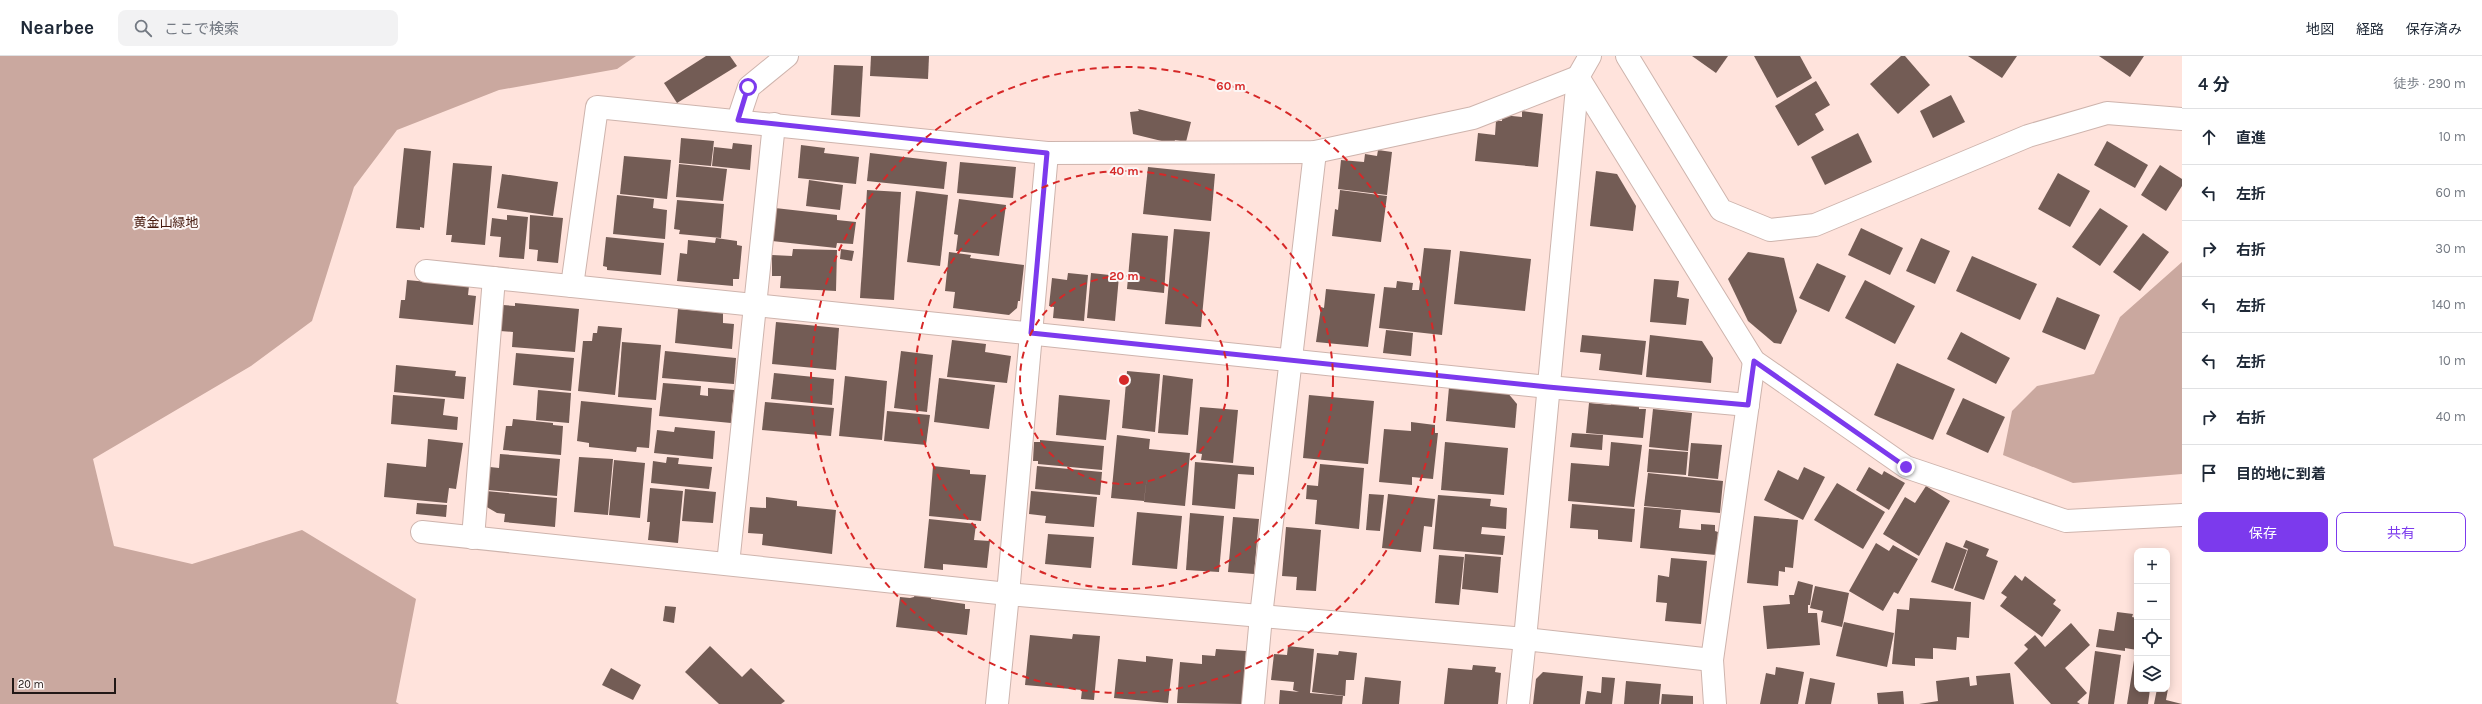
<!DOCTYPE html>
<html lang="ja">
<head>
<meta charset="utf-8">
<style>
	:root { --surface:#fff; --page:#f2f2f3; --text:#1f2937; --muted:#747a83; --line:#e0e1e3; --accent:#7c3aed }
	body { margin:0; font-family:Karla,"Noto Sans JP",sans-serif; background:var(--page); color:var(--text) }
	.controls { position:absolute; right:12px; bottom:12px; display:grid; overflow:hidden; border-radius:8px; box-shadow:0 2px 10px #0003 }
	.controls button { width:36px; height:36px; display:grid; place-items:center; padding:0; border:0; border-bottom:1px solid var(--line); background:var(--surface); color:var(--text); font:20px sans-serif }
	.scale { position:absolute; left:12px; bottom:10px; width:104px; box-sizing:border-box; padding-left:4px; border:2px solid #211816; border-top:0; font-size:11px; line-height:14px; white-space:nowrap; color:#211816; -webkit-text-stroke:3px #fcf6f5; paint-order:stroke }
	.stop { position:absolute; width:12px; height:12px; margin:-9px; border:3px solid #7c3aed; border-radius:50%; background:#fff }
	.stop.end { background:#7c3aed; border-color:#fff; box-shadow:0 1px 4px #0008 }
	.list { margin:0; padding:0; list-style:none }
	h2 { display:flex; justify-content:space-between; align-items:center; height:52px; margin:0; padding:0 16px; font-size:17px }
	h2 small { font-size:13px; font-weight:400; color:var(--muted) }
	.list li { display:grid; grid-template-columns:26px 1fr auto; gap:12px; align-items:center; box-sizing:border-box; height:56px; padding:0 16px; border-top:1px solid var(--line) }
	.list b { display:block; font-size:15px; white-space:nowrap }
	.list em { font-size:13px; font-style:normal; color:var(--muted) }
	.actions { display:flex; gap:8px; padding:12px 16px }
	.actions a { flex:1; padding:9px 0; border:1px solid var(--accent); border-radius:8px; text-align:center; font-size:14px; color:var(--accent) }
	.actions .main { background:var(--accent); color:#fff }
	.icon { flex:none; width:22px; height:22px; fill:none; stroke:currentColor; stroke-width:2; stroke-linecap:round; stroke-linejoin:round }
	.map { position:relative; flex:none; width:2182px; height:648px; overflow:hidden }
	header { display:flex; align-items:center; gap:24px; box-sizing:border-box; height:56px; padding:0 20px; background:var(--surface); border-bottom:1px solid var(--line) }
	header strong { font-size:19px }
	nav { display:flex; gap:22px; margin-inline-start:auto; font-size:14px }
	.search { width:280px; height:36px; background:var(--page); display:flex; align-items:center; gap:10px; box-sizing:border-box; padding:0 14px; border-radius:8px; color:var(--muted); font-size:15px }
	main { display:flex }
	aside { flex:1; background:var(--surface) }
	.map>svg:first-child { display:block }
	.forest { fill:#caa89f }
	.building { fill:#735c55 }
	.lines { fill:none; stroke-linecap:round; stroke-linejoin:round }
	.minor-casing { stroke:#ceb4ad; stroke-width:24 }
	.minor { stroke:#fff; stroke-width:22 }
	.route { stroke:#7c3aed; stroke-width:5 }
	.ring { fill:none; stroke:#d62828; stroke-width:2; stroke-dasharray:7 5 }
	.labels { text-anchor:middle; dominant-baseline:central; stroke-width:4; stroke-linejoin:round; paint-order:stroke }
	.park-label { font-size:13px; fill:#471a0e; stroke:#fcf6f5 }
	.centre { fill:#d62828; stroke:#fcf6f5; stroke-width:2 }
	.ring-label { font-size:12px; text-anchor:middle; font-weight:bold; fill:#d62828; stroke:#fcf6f5; stroke-width:4; stroke-linejoin:round; paint-order:stroke }
</style>
</head>
<body>
<header>
<strong>Nearbee</strong>
<div class="search"><svg class="icon" aria-label="search" viewBox="0 0 24 24"><circle cx="10" cy="10" r="6"/><path d="M15 15l6 6"/></svg>ここで検索</div>
<nav><a>地図</a><a>経路</a><a>保存済み</a></nav>
</header>
<main>
<div class="map">
<svg width="2182" height="648" viewBox="0 0 2182 648">
	<rect width="100%" height="100%" fill="#ffe3dc"/>
	<g class="forest">
		<polygon points="0,0 636,0 617,13 499,34 397,74 354,131 312,265 251,310 93,403 114,490 192,508 302,474 416,543 396,646 399,648 0,648"/>
		<polygon points="2182,206 2182,418 2073,427 2003,399 2012,355 2037,330 2094,318 2120,261"/>
	</g>
	<g class="building">
		<polygon points="706,0 730,0 737,10 677,47 664,27"/>
		<polygon points="871,0 929,0 928,23 870,20"/>
		<polygon points="1692,0 1728,0 1716,17"/>
		<polygon points="1754,0 1800,0 1812,22 1777,42"/>
		<polygon points="1901,0 1905,0 1930,29 1898,58 1870,28"/>
		<polygon points="1968,0 2017,0 2002,22"/>
		<polygon points="2099,0 2144,0 2130,21"/>
		<polygon points="834,9 863,10 860,61 831,59"/>
		<polygon points="1816,25 1830,49 1815,58 1824,74 1798,90 1775,50"/>
		<polygon points="1951,39 1965,66 1933,82 1920,55"/>
		<polygon points="1138,53 1191,66 1186,86 1175,84 1174,88 1133,78 1130,56 1139,55"/>
		<polygon points="1522,55 1543,58 1538,111 1475,105 1478,77 1495,79 1496,65 1502,65 1502,59 1522,61"/>
		<polygon points="1858,77 1872,106 1825,129 1811,101"/>
		<polygon points="681,82 714,85 711,110 679,107"/>
		<polygon points="2107,85 2148,109 2135,132 2094,109"/>
		<polygon points="733,87 752,89 750,114 712,110 714,91 732,93"/>
		<polygon points="801,89 825,92 824,97 859,101 856,128 798,122"/>
		<polygon points="404,92 431,95 424,172 420,171 420,174 396,172"/>
		<polygon points="1378,94 1392,96 1387,139 1338,133 1341,104 1364,106 1365,98 1377,100"/>
		<polygon points="870,97 947,106 944,133 867,125"/>
		<polygon points="624,100 671,104 667,143 620,138"/>
		<polygon points="960,106 1016,111 1013,142 957,137"/>
		<polygon points="453,107 492,110 485,189 451,186 452,179 446,179"/>
		<polygon points="679,108 727,113 723,145 676,141"/>
		<polygon points="2160,109 2182,123 2182,130 2166,155 2141,139"/>
		<polygon points="1148,111 1215,118 1211,165 1143,158"/>
		<polygon points="1596,115 1617,118 1636,150 1633,175 1590,170"/>
		<polygon points="2058,117 2090,135 2070,171 2038,153"/>
		<polygon points="502,118 558,126 553,160 497,152"/>
		<polygon points="809,124 843,129 840,154 806,150"/>
		<polygon points="867,134 901,136 894,244 860,242"/>
		<polygon points="1340,134 1387,140 1381,186 1332,180 1335,153 1338,154"/>
		<polygon points="916,135 948,139 940,210 907,206"/>
		<polygon points="617,139 654,143 653,152 667,154 665,183 613,178"/>
		<polygon points="959,143 1006,149 999,200 956,195 958,179 954,178"/>
		<polygon points="677,144 724,148 721,182 679,178 680,174 674,173"/>
		<polygon points="775,152 837,159 837,164 856,166 853,188 837,187 836,192 772,185"/>
		<polygon points="2100,152 2128,170 2100,210 2072,191"/>
		<polygon points="507,159 528,161 524,203 499,201 501,181 490,180 492,162 507,164"/>
		<polygon points="530,159 563,162 558,207 537,205 538,194 529,193"/>
		<polygon points="1861,172 1903,192 1890,219 1848,199"/>
		<polygon points="1174,173 1210,176 1201,271 1165,268"/>
		<polygon points="1132,177 1168,180 1164,237 1127,233"/>
		<polygon points="2143,177 2169,196 2140,235 2113,216"/>
		<polygon points="606,181 664,187 661,219 607,214 607,211 603,210"/>
		<polygon points="716,182 737,185 737,189 742,190 739,223 733,223 733,230 677,225 680,197 687,198 688,184 715,187"/>
		<polygon points="1921,182 1950,195 1935,228 1906,215"/>
		<polygon points="1424,192 1451,194 1442,279 1379,272 1384,231 1396,232 1397,225 1413,227 1412,234 1419,234"/>
		<polygon points="793,193 837,194 836,235 780,232 781,220 772,220 772,199 792,200"/>
		<polygon points="841,193 854,195 852,205 840,203"/>
		<polygon points="1460,195 1531,203 1525,255 1454,248"/>
		<polygon points="949,196 971,199 970,202 1024,209 1020,245 1018,245 1017,252 1009,259 953,252 955,236 945,235"/>
		<polygon points="1748,196 1784,202 1797,255 1781,288 1774,287 1748,265 1728,223"/>
		<polygon points="1972,200 2037,228 2020,264 1956,235"/>
		<polygon points="1817,207 1846,220 1829,256 1799,242"/>
		<polygon points="1068,217 1088,219 1084,265 1053,262 1054,251 1049,250 1052,222 1067,224"/>
		<polygon points="1091,217 1119,220 1115,265 1087,262"/>
		<polygon points="1654,223 1679,225 1677,241 1689,243 1686,269 1650,266"/>
		<polygon points="407,224 469,230 468,239 476,240 473,269 399,262 401,244 405,244"/>
		<polygon points="1865,224 1915,250 1895,288 1845,262"/>
		<polygon points="1326,233 1375,238 1368,291 1316,286 1321,251 1324,252"/>
		<polygon points="2057,241 2100,259 2085,294 2042,276"/>
		<polygon points="515,247 579,253 575,296 512,291 513,276 500,275 503,249 515,250"/>
		<polygon points="678,253 723,257 723,267 734,268 732,293 675,287"/>
		<polygon points="776,266 839,272 836,314 772,308"/>
		<polygon points="598,270 622,272 615,339 578,335 583,285 592,285 593,277 597,277"/>
		<polygon points="1386,274 1413,277 1411,300 1383,297"/>
		<polygon points="1961,276 2010,302 1996,328 1947,303"/>
		<polygon points="1582,279 1646,285 1642,319 1599,314 1601,298 1580,296"/>
		<polygon points="1650,279 1702,285 1713,302 1711,327 1646,321"/>
		<polygon points="952,284 986,288 985,296 1011,300 1007,327 947,321"/>
		<polygon points="622,286 661,289 656,344 618,341"/>
		<polygon points="665,295 736,302 734,328 662,322"/>
		<polygon points="901,295 933,299 927,356 894,352"/>
		<polygon points="516,297 574,302 571,335 513,329"/>
		<polygon points="1897,307 1955,333 1933,384 1874,359"/>
		<polygon points="396,309 456,315 455,320 466,321 464,343 394,336"/>
		<polygon points="1127,315 1160,318 1155,376 1122,372"/>
		<polygon points="774,317 834,323 832,349 771,343"/>
		<polygon points="1163,319 1193,323 1188,379 1158,377"/>
		<polygon points="845,320 887,325 882,384 839,380"/>
		<polygon points="939,322 995,329 989,373 934,366"/>
		<polygon points="663,327 701,330 700,339 708,340 708,332 734,334 731,367 659,360"/>
		<polygon points="1449,331 1507,336 1517,348 1515,372 1446,365"/>
		<polygon points="538,334 571,337 569,367 536,364"/>
		<polygon points="393,339 445,343 443,359 458,361 457,374 391,368"/>
		<polygon points="1059,339 1110,344 1106,384 1056,379"/>
		<polygon points="1309,339 1374,345 1368,408 1303,402"/>
		<polygon points="1963,342 2005,361 1988,397 1946,378"/>
		<polygon points="581,345 652,352 649,392 637,391 636,396 589,391 589,387 577,385"/>
		<polygon points="1611,345 1639,348 1639,353 1646,353 1643,382 1586,377 1589,347 1611,349"/>
		<polygon points="765,346 834,352 831,380 762,374"/>
		<polygon points="1200,351 1238,354 1233,407 1201,404 1202,398 1196,397"/>
		<polygon points="1653,353 1692,357 1688,395 1649,391"/>
		<polygon points="887,355 930,359 926,389 884,385"/>
		<polygon points="513,363 553,367 553,369 563,370 561,399 503,394 506,370 512,370"/>
		<polygon points="1411,366 1435,369 1435,377 1438,377 1433,423 1412,421 1412,429 1379,426 1384,373 1411,375"/>
		<polygon points="675,371 715,375 713,403 654,397 657,374 674,376"/>
		<polygon points="1572,377 1603,379 1602,394 1570,391"/>
		<polygon points="1117,379 1150,383 1149,393 1190,397 1185,450 1144,446 1147,420 1144,445 1111,442"/>
		<polygon points="428,383 463,387 456,433 449,432 447,447 384,441 387,407 426,411"/>
		<polygon points="1040,384 1104,390 1102,414 1038,408 1038,405 1033,405 1034,386 1040,386"/>
		<polygon points="1445,386 1508,392 1504,439 1441,434"/>
		<polygon points="1611,386 1642,389 1634,451 1568,445 1571,407 1609,410"/>
		<polygon points="1691,387 1722,389 1718,423 1688,420"/>
		<polygon points="1649,393 1688,396 1686,419 1647,416"/>
		<polygon points="500,398 560,403 557,440 488,434 490,411 499,412"/>
		<polygon points="579,401 613,403 608,459 574,456"/>
		<polygon points="667,401 679,402 678,408 712,411 709,433 651,427 653,405 666,407"/>
		<polygon points="614,404 645,407 640,462 609,459"/>
		<polygon points="1195,406 1254,411 1254,419 1238,418 1235,453 1192,449"/>
		<polygon points="1320,408 1364,412 1359,473 1315,468 1317,444 1306,443 1307,429 1318,430"/>
		<polygon points="933,410 970,414 970,418 986,419 981,465 929,460"/>
		<polygon points="1037,410 1102,416 1100,439 1035,433"/>
		<polygon points="1804,411 1825,421 1803,464 1764,444 1778,414 1798,424"/>
		<polygon points="1869,411 1882,419 1884,415 1905,427 1889,454 1856,434"/>
		<polygon points="1648,417 1723,425 1720,457 1644,450"/>
		<polygon points="1837,427 1885,456 1863,493 1814,464"/>
		<polygon points="1926,430 1950,445 1919,500 1883,478 1905,441 1915,447"/>
		<polygon points="650,432 683,435 678,487 648,484 650,466 647,466"/>
		<polygon points="685,433 716,436 713,467 682,465"/>
		<polygon points="486,435 557,442 555,471 504,466 505,458 497,457 485,450"/>
		<polygon points="1031,435 1097,441 1094,471 1045,467 1046,460 1029,458"/>
		<polygon points="1369,438 1384,439 1380,475 1366,474"/>
		<polygon points="1388,438 1435,443 1432,471 1424,470 1421,496 1382,492"/>
		<polygon points="1438,439 1491,443 1490,450 1507,452 1506,473 1482,471 1481,478 1505,480 1503,499 1433,493"/>
		<polygon points="766,441 797,445 797,450 836,454 832,498 762,489 763,478 748,477 750,451 766,452"/>
		<polygon points="417,447 447,449 446,461 416,458"/>
		<polygon points="1572,448 1635,453 1632,486 1598,483 1598,474 1570,472"/>
		<polygon points="1644,451 1681,454 1679,472 1701,474 1701,468 1715,469 1715,475 1718,476 1716,499 1640,492"/>
		<polygon points="1137,456 1182,460 1177,513 1132,509"/>
		<polygon points="1190,457 1224,460 1219,516 1186,514"/>
		<polygon points="1754,460 1798,464 1793,512 1785,511 1785,516 1779,515 1778,530 1747,527"/>
		<polygon points="1233,461 1259,463 1254,518 1228,516"/>
		<polygon points="929,463 976,468 974,484 990,485 987,512 943,508 943,514 924,512"/>
		<polygon points="1286,471 1321,474 1316,535 1296,534 1297,521 1282,520"/>
		<polygon points="1048,478 1094,481 1091,512 1045,508"/>
		<polygon points="1966,484 1989,493 1986,500 1998,505 1984,544 1954,534 1968,493 1963,491"/>
		<polygon points="1946,486 1967,494 1953,533 1931,526"/>
		<polygon points="1876,487 1889,495 1893,489 1918,503 1898,538 1894,536 1883,555 1849,535"/>
		<polygon points="1465,498 1501,501 1498,537 1462,533"/>
		<polygon points="1439,499 1464,501 1459,549 1435,547"/>
		<polygon points="1671,502 1707,505 1701,568 1665,565 1667,547 1656,546 1658,519 1669,521"/>
		<polygon points="2015,519 2022,525 2025,520 2056,544 2053,548 2061,554 2042,581 2000,550 2007,541 2001,537"/>
		<polygon points="1798,525 1813,529 1810,549 1808,549 1808,557 1817,557 1820,589 1767,593 1763,550 1790,548 1789,539 1794,539"/>
		<polygon points="1815,530 1849,537 1842,571 1821,566 1823,555 1810,552"/>
		<polygon points="915,538 931,540 931,543 965,548 965,553 970,553 967,579 896,571 900,541 910,542 914,541"/>
		<polygon points="1910,542 1971,546 1969,582 1957,581 1956,594 1933,592 1933,603 1915,602 1915,610 1892,608 1897,553 1909,554"/>
		<polygon points="665,550 676,551 674,567 663,565"/>
		<polygon points="2117,556 2133,558 2132,561 2137,562 2137,594 2125,592 2125,595 2096,591 2099,573 2114,575"/>
		<polygon points="1844,566 1894,577 1887,611 1836,600"/>
		<polygon points="2071,567 2090,589 2065,612 2087,637 2077,646 2080,648 2051,648 2014,607 2028,593 2024,589 2035,579 2045,591"/>
		<polygon points="1073,578 1100,580 1094,644 1081,643 1082,634 1025,629 1030,579 1072,583"/>
		<polygon points="710,590 742,621 751,612 785,645 781,648 719,648 685,616"/>
		<polygon points="1288,590 1314,593 1310,637 1343,640 1342,648 1279,648 1280,634 1299,636 1293,634 1294,626 1271,624 1274,598 1287,599"/>
		<polygon points="1216,593 1246,595 1242,648 1177,647 1180,606 1202,608 1202,599 1215,600"/>
		<polygon points="1339,595 1357,597 1354,624 1346,624 1345,640 1312,636 1317,597 1338,599"/>
		<polygon points="2095,595 2121,599 2114,648 2088,648"/>
		<polygon points="2135,598 2137,599 2137,633 2150,633 2148,648 2127,648"/>
		<polygon points="1146,600 1173,603 1168,647 1114,642 1118,603 1146,606"/>
		<polygon points="1473,609 1496,611 1495,616 1501,617 1498,648 1444,648 1448,612 1472,614"/>
		<polygon points="1776,611 1804,616 1798,648 1760,648 1766,617 1775,619"/>
		<polygon points="611,612 641,629 633,644 602,629"/>
		<polygon points="1543,616 1583,620 1580,648 1533,648 1536,623"/>
		<polygon points="2010,617 2014,648 1919,648 1938,645 1936,625 1969,621 1970,630 1977,629 1976,620"/>
		<polygon points="1365,621 1401,625 1399,648 1362,648"/>
		<polygon points="1602,621 1615,622 1612,648 1585,648 1587,635 1601,637"/>
		<polygon points="1810,622 1835,627 1831,648 1805,648"/>
		<polygon points="1626,625 1661,628 1659,648 1624,648"/>
		<polygon points="2157,633 2168,633 2166,644 2182,648 2154,648"/>
		<polygon points="1903,635 1904,648 1878,648 1877,637"/>
		<polygon points="1662,638 1693,640 1693,648 1661,648"/>
	</g>
	<g class="lines">
		<defs>
			<g id="minor">
				<polyline points="1627,0 1721,154 1770,174 1815,169 2028,80 2107,57 2182,63"/>
				<polyline points="738,64 749,31 787,0"/>
				<polyline points="426,215 1548,331 1748,349"/>
				<polyline points="572,230 597,51 1047,97 1315,96 1473,62 1578,21 1754,305 1906,411 2066,465 2182,459"/>
				<polyline points="422,476 1008,538 1047,97"/>
				<polyline points="473,482 494,222"/>
				<polyline points="728,508 774,68"/>
				<polyline points="997,648 1008,538 1525,583 1578,21 1590,0"/>
				<polyline points="1253,648 1261,560 1315,96"/>
				<polyline points="1518,648 1525,583 1712,604"/>
				<polyline points="1715,648 1712,604 1754,305"/>
			</g>
		</defs>
		<use href="#minor" class="minor-casing"/>
		<use href="#minor" class="minor"/>
	</g>
	<g class="lines">
		<polyline class="route" points="748,31 738,64 1047,97 1031,277 1548,331 1748,349 1754,305 1906,411"/>
	</g>
	<g class="ring">
		<circle cx="1124" cy="324" r="104"/>
		<circle cx="1124" cy="324" r="209"/>
		<circle cx="1124" cy="324" r="313"/>
	</g>
	<g class="labels">
		<g class="park-label">
			<text x="166" y="166">黄金山緑地</text>
		</g>
	</g>
	<circle cx="1124" cy="324" r="6" class="centre"/>
	<g class="ring-label">
		<text x="1231" y="34">60 m</text>
		<text x="1124" y="119">40 m</text>
		<text x="1124" y="224">20 m</text>
	</g>
</svg>
<div class="controls">
<button>+</button>
<button>−</button>
<button><svg class="icon" aria-label="locate" viewBox="0 0 24 24"><circle cx="12" cy="12" r="6"/><path d="M12 2v4M12 18v4M2 12h4M18 12h4"/></svg></button>
<button><svg class="icon" aria-label="layers" viewBox="0 0 24 24"><path d="M12 4l9 5-9 5-9-5zM3 14l9 5 9-5"/></svg></button>
</div>
<div class="scale">20 m</div>
<div class="stop" style="left:748px;top:31px"></div>
<div class="stop end" style="left:1906px;top:411px"></div>
</div>
<aside>
<h2>4 分<small>徒歩 · 290 m</small></h2>
<ul class="list">
<li><svg class="icon" aria-label="ahead" viewBox="0 0 24 24"><path d="M12 20V5M6 11l6-6 6 6"/></svg><div><b>直進</b></div><em>10 m</em></li>
<li><svg class="icon" aria-label="left" viewBox="0 0 24 24"><path d="M17 20v-9H6M10 6l-5 5 5 5"/></svg><div><b>左折</b></div><em>60 m</em></li>
<li><svg class="icon" aria-label="right" viewBox="0 0 24 24"><path d="M7 20v-9h11M14 6l5 5-5 5"/></svg><div><b>右折</b></div><em>30 m</em></li>
<li><svg class="icon" aria-label="left" viewBox="0 0 24 24"><path d="M17 20v-9H6M10 6l-5 5 5 5"/></svg><div><b>左折</b></div><em>140 m</em></li>
<li><svg class="icon" aria-label="left" viewBox="0 0 24 24"><path d="M17 20v-9H6M10 6l-5 5 5 5"/></svg><div><b>左折</b></div><em>10 m</em></li>
<li><svg class="icon" aria-label="right" viewBox="0 0 24 24"><path d="M7 20v-9h11M14 6l5 5-5 5"/></svg><div><b>右折</b></div><em>40 m</em></li>
<li><svg class="icon" aria-label="arrive" viewBox="0 0 24 24"><path d="M6 21V4h12l-3 4 3 4H6"/></svg><div><b>目的地に到着</b></div></li>
</ul>
<div class="actions"><a class="main">保存</a><a>共有</a></div>
</aside>
</main>
</body>
</html>
